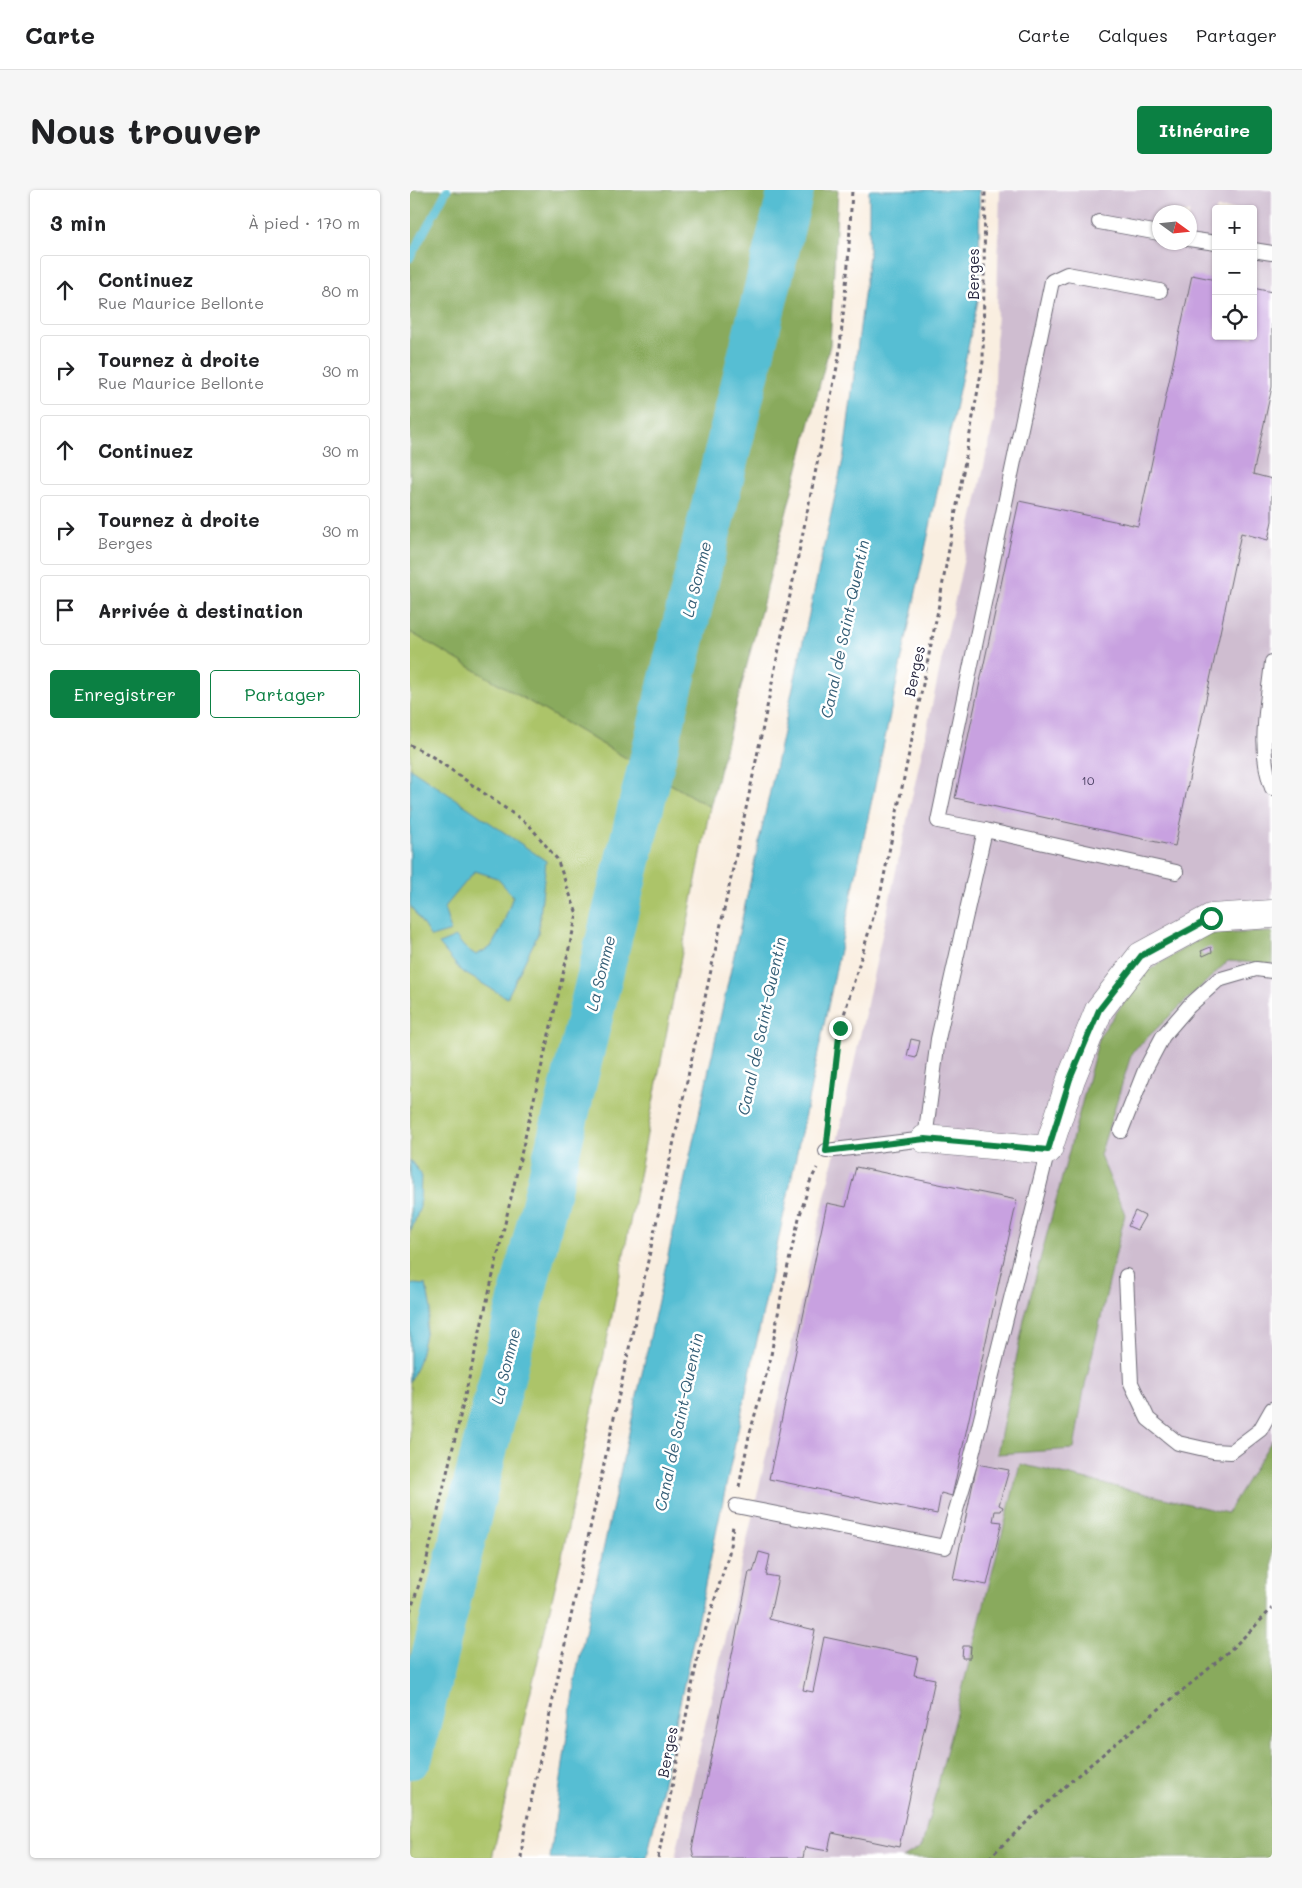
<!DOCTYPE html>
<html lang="fr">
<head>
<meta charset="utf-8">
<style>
	:root { --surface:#fff; --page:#f6f6f6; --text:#202124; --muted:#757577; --line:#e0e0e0; --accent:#0b8043 }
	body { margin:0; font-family:Mali,sans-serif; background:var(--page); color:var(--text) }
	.controls { position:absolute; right:15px; top:15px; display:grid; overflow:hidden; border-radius:5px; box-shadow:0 1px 4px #0004 }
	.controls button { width:45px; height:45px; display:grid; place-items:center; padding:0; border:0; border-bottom:1px solid var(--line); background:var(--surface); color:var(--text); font:25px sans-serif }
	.compass { position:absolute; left:742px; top:15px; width:45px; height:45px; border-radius:50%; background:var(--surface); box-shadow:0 1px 4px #0004; rotate:105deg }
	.stop { position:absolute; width:15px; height:15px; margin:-11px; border:4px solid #0b8043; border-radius:50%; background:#fff }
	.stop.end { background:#0b8043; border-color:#fff; box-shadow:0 1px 5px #0008 }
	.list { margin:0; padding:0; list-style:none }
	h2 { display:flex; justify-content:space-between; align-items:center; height:65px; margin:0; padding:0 20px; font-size:21px }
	h2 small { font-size:16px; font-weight:400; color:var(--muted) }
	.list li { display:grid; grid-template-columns:32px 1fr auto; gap:15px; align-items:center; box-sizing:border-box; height:70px; margin:0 10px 10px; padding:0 10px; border:1px solid var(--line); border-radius:5px }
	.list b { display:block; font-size:19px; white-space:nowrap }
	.list p { margin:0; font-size:16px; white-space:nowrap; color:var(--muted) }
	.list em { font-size:16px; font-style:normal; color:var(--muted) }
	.actions { display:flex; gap:10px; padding:15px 20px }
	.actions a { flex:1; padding:11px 0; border:1px solid var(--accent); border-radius:5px; text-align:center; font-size:18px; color:var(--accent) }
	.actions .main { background:var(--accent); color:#fff }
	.icon { flex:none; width:28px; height:28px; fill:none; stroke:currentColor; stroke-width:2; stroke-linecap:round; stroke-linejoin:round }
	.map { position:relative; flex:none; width:862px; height:1668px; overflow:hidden; border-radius:5px }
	header { display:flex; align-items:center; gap:30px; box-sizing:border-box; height:70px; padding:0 25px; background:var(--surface); border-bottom:1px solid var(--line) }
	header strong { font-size:24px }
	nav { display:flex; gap:28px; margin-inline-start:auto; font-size:18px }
	.intro { display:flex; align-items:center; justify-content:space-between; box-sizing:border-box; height:120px; padding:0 30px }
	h1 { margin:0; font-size:35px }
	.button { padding:12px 22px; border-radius:5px; background:var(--accent); color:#fff; font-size:18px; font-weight:700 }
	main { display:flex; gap:30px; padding:0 30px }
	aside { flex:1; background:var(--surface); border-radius:5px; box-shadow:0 1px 4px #0004 }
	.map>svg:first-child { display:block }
	.industrial { fill:#cfbdd0; fill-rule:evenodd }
	.green { fill:#acc469; stroke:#677352 }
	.forest { fill:#89aa5d; stroke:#56664c }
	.water { fill:#56bed3; stroke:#3c7087 }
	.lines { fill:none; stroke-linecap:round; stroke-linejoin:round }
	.stream { stroke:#56bed3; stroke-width:8 }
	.river { stroke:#56bed3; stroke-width:46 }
	.building { fill:#c8a1e0 }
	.lane-casing { stroke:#6d6975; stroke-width:16 }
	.street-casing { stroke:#6d6975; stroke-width:29 }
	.path { stroke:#6d6975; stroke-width:3; stroke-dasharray:4 4; stroke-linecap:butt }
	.lane { stroke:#fff; stroke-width:14 }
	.street { stroke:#fff; stroke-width:28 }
	.route { stroke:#0b8043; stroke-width:6 }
	.labels { text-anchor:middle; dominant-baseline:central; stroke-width:5; stroke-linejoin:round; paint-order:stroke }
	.number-label { font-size:12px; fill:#4c4264 }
	.street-label { font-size:15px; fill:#22223b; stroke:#fff }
	.water-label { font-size:16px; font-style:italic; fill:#376078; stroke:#fff }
</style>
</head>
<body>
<header>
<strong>Carte</strong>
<nav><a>Carte</a><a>Calques</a><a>Partager</a></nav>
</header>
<div class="intro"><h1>Nous trouver</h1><a class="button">Itinéraire</a></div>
<main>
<aside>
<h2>3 min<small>À pied · 170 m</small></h2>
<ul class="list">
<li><svg class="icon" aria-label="ahead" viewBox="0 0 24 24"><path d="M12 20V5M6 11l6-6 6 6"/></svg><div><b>Continuez</b><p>Rue Maurice Bellonte</p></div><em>80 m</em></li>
<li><svg class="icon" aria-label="right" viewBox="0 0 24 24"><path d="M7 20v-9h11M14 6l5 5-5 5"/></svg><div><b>Tournez à droite</b><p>Rue Maurice Bellonte</p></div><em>30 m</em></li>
<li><svg class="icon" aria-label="ahead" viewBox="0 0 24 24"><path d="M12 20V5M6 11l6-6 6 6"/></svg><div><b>Continuez</b></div><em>30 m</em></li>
<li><svg class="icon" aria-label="right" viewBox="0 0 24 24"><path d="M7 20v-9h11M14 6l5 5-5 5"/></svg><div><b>Tournez à droite</b><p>Berges</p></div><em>30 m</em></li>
<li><svg class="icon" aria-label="arrive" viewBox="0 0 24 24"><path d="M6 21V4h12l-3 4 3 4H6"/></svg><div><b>Arrivée à destination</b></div></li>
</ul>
<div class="actions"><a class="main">Enregistrer</a><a>Partager</a></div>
</aside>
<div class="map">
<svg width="862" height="1668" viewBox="0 0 862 1668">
	<rect width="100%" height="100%" fill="#fff"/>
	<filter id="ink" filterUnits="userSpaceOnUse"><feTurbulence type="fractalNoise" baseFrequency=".02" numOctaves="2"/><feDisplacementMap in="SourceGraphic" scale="10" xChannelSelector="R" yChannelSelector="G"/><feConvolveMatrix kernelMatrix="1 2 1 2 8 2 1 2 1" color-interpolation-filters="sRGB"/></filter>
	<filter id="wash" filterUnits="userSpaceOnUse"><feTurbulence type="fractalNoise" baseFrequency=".0096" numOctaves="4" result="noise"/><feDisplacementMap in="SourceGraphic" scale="20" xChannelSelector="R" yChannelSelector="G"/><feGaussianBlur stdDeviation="1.12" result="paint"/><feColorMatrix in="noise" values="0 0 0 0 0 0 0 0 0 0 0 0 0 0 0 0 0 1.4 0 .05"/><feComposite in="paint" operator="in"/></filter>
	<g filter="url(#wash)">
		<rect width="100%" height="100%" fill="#f9eee0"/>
		<path class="industrial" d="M590,0H862V1250L817,1323L610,1274L512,1656L493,1668H265L422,975L584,230ZM806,19H843V146H806ZM749,22H779V52H749Z"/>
		<polygon class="green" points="0,442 300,617 203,1121 151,1371 82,1668 0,1668"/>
		<g class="forest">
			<polygon points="0,0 428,0 420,155 300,617 0,442"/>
			<polygon points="862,742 862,774 818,771 722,862 690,965 715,1024 674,1200 664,1259 587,1264 614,1130 690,845 736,782 797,744"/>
			<polygon points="862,1250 862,1668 493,1668 512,1656 610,1274 817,1323"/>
		</g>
		<g class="water">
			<polygon points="459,0 569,0 570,101 237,1668 140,1668 165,1488 434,265 459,65"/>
			<polygon points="0,578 136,671 128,744 97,808 51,781 29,754 46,747 54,757 66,765 81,757 92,737 103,706 87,688 65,681 34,718 41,741 21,747 0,715"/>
			<polygon points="0,970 11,984 10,1017 1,1041"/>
			<polygon points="3,1094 16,1095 21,1119 9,1170 0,1192 0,1096"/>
		</g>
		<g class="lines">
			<polyline class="stream" points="0,68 37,0"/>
			<polyline class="river" points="0,1566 381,0"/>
		</g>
		<g id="blocks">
			<g class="building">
				<polygon points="782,85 806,90 806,146 843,146 843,98 862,102 862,197 843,284 862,289 862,331 858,350 831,343 765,656 545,608 609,311 728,336"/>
				<polygon points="801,757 802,762 793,766 791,761"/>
				<polygon points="501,849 510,851 506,868 497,866"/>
				<polygon points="446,977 607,1010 542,1306 531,1303 527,1324 359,1289 417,1013 436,1017"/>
				<polygon points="725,1021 735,1026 727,1040 718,1036"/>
				<polygon points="567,1274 599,1280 589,1315 593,1317 591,1321 585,1321 583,1331 592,1332 577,1395 543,1389"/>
				<polygon points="349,1362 360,1365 356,1385 368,1387 359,1429 405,1440 393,1500 403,1502 414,1447 508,1467 504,1485 525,1489 489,1657 422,1643 418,1661 395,1657 393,1668 284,1668 282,1659 339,1382 343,1382"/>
				<polygon points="553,1456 561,1456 560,1468 552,1468"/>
			</g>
		</g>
	</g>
	<g filter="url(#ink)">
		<use href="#blocks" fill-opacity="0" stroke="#6d6975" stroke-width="1"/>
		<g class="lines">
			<defs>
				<g id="lane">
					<polyline points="689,32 749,43"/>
					<polyline points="779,49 806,53"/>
					<polyline points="843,60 862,63"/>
					<path d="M862,472C858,512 847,559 862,598"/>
					<polyline points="575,640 528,631 642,91 657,84 750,101"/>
					<polyline points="711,941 735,880 753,846 779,816 808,790 846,779 862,781"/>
					<polyline points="416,961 515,949 528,849 575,640 766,682"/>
					<polyline points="716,1086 721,1193 738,1229 768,1253 803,1261 821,1262 850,1240 862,1219"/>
					<polyline points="326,1316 535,1357 560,1273 638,960"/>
				</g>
				<polyline id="street" points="515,949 638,960 661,889 689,820 731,766 801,728 862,724"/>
			</defs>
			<use href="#lane" class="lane-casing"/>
			<use href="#street" class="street-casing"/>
			<g class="path">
				<polyline points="0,555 20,565 119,635 147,669 167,724 16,1373 0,1422"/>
				<polyline points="418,942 430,838 471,701 527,425 573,172 575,0"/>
				<polyline points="329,1297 339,1246 360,1171 372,1101 389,1028 400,992 407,978"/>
				<polyline points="111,1668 113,1648 340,600 429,167 438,74 442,0"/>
				<polyline points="248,1668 289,1461 319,1363 323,1335"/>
				<path d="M579,1668C614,1635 648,1601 686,1570C745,1520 810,1476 862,1418"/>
			</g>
			<use href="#lane" class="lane"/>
			<use href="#street" class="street"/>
		</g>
	</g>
	<g class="lines" filter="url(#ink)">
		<polyline class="route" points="430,838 416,961 515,949 638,960 660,889 689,820 731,766 801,728"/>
	</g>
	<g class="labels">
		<g class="number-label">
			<text x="678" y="590">10</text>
		</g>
		<g class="street-label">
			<text transform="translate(563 84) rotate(-90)">Berges</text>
			<text transform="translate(504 481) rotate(-78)">Berges</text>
			<text transform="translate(257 1562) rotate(-79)">Berges</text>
		</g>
		<g class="water-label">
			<text transform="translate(286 389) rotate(-76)">La Somme</text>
			<text transform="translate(434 439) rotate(-78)">Canal de Saint-Quentin</text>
			<text transform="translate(190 783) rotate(-76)">La Somme</text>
			<text transform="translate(351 836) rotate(-78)">Canal de Saint-Quentin</text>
			<text transform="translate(95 1176) rotate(-76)">La Somme</text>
			<text transform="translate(268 1232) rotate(-78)">Canal de Saint-Quentin</text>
		</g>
	</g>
</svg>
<div class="controls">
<button>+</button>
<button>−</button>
<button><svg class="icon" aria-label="locate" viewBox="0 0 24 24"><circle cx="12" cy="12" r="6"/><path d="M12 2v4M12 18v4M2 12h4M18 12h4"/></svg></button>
</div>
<svg class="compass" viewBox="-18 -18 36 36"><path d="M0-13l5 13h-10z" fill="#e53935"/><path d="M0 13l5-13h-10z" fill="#757577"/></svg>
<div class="stop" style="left:801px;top:728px"></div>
<div class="stop end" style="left:430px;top:838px"></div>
</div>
</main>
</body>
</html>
